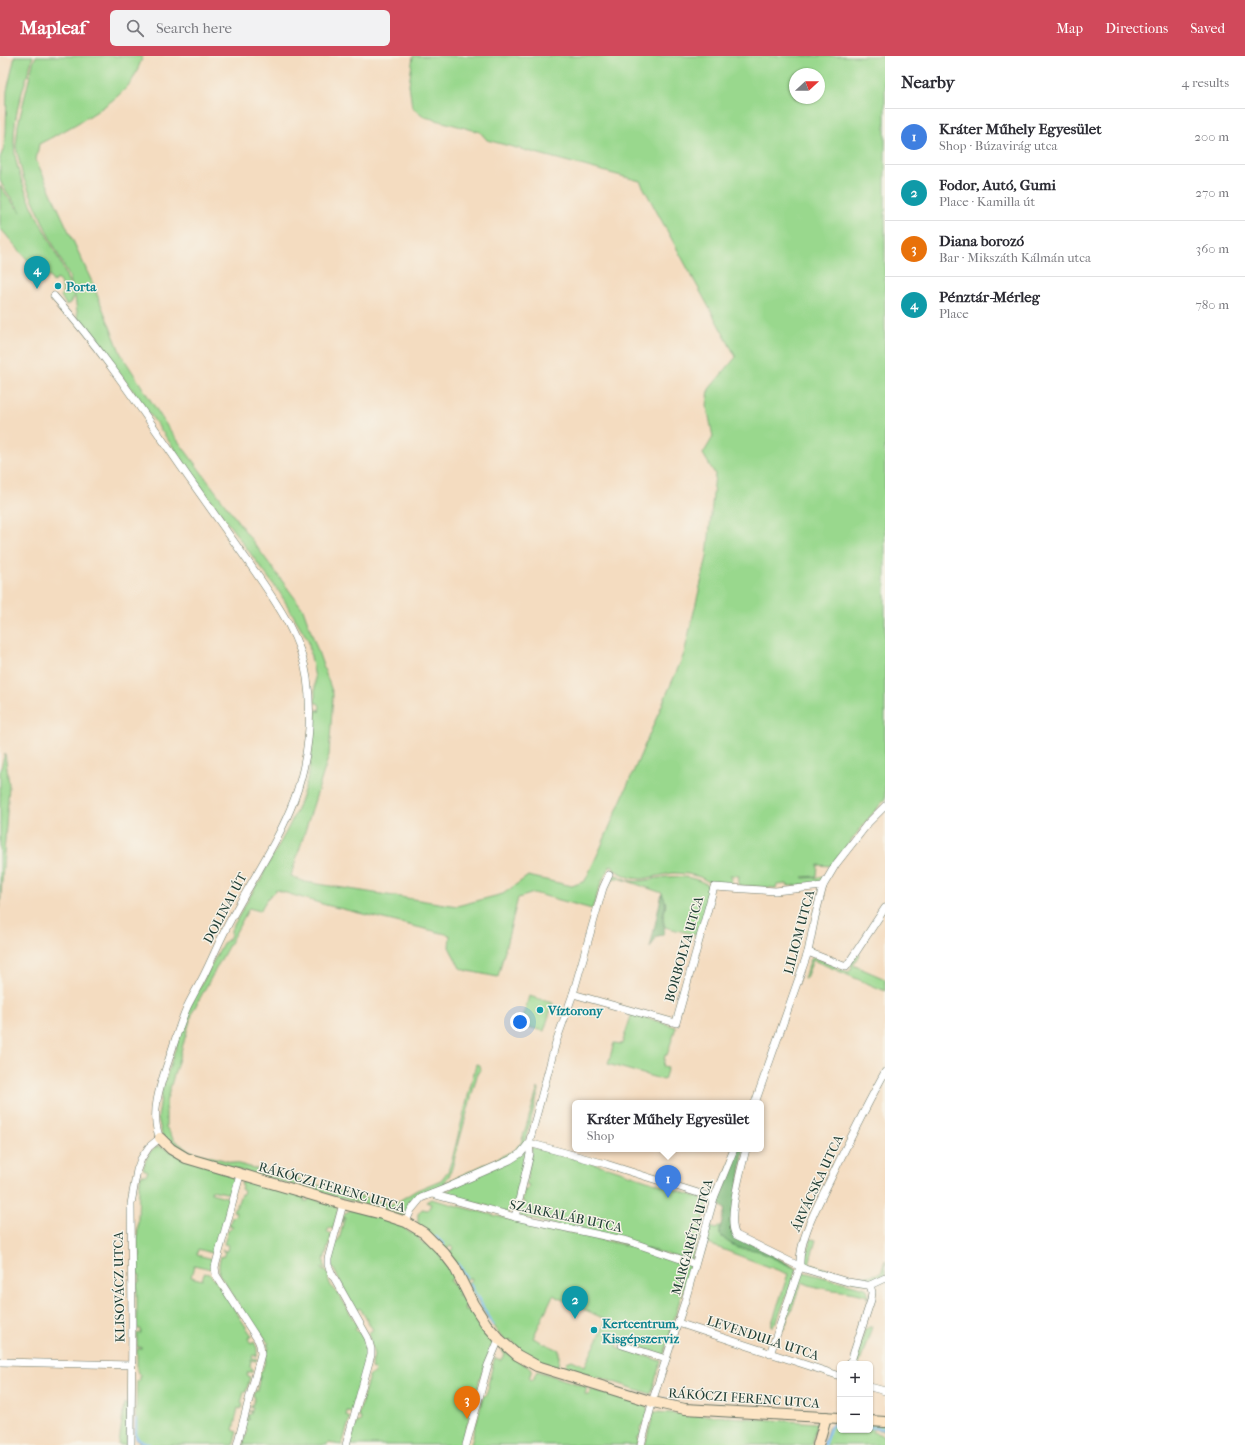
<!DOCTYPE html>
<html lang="en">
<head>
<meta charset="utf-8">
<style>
	:root { --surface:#fff; --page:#f2f2f3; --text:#2b2b33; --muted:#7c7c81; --line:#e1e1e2; --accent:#d1495b }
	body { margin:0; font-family:"IM FELL French Canon",serif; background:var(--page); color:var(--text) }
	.controls { position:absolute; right:12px; bottom:12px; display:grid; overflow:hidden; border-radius:6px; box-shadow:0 1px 3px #0004 }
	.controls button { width:36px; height:36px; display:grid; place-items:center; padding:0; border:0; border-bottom:1px solid var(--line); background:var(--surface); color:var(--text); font:20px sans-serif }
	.compass { position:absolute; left:789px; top:12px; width:36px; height:36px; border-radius:50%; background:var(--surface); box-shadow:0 1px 3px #0004; rotate:69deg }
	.you { position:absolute; left:520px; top:966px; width:14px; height:14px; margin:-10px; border:3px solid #fff; border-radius:50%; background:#1a73e8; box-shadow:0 0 0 6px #1a73e833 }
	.badge { display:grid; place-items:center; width:26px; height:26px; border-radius:50%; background:var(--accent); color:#fff; font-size:13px; font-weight:700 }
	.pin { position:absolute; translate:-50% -33px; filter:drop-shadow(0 1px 2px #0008) }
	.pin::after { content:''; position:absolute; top:21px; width:14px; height:12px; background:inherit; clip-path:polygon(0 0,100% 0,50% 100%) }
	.popup { position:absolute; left:572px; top:1044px; width:192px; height:52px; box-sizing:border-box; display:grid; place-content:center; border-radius:6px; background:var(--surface); filter:drop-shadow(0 1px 3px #0005); font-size:13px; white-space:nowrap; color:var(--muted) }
	.popup b { font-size:15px; color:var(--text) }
	.popup::after { content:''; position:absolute; left:50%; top:100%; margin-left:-8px; border:8px solid transparent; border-top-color:var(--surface) }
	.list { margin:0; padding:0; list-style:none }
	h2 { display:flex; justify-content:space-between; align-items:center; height:52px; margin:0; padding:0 16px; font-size:17px }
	h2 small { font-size:13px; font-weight:400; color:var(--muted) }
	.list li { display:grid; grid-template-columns:26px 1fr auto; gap:12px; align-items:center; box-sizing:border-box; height:56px; padding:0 16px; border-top:1px solid var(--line) }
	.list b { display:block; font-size:15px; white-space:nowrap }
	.list p { margin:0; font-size:13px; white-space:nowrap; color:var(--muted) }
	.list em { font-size:13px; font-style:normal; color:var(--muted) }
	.icon { flex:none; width:22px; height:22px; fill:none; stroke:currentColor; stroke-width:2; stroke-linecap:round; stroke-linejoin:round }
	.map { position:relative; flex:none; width:885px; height:1389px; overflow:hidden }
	header { display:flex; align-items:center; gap:24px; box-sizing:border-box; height:56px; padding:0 20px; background:var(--accent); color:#fff }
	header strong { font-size:19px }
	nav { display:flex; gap:22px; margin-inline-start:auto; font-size:14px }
	.search { width:280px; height:36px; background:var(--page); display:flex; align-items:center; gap:10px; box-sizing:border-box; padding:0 14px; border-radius:6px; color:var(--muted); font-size:15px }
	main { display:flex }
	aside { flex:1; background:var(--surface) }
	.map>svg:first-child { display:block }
	.green { fill:#99d88d; stroke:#5c8a60; fill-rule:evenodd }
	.forest { fill:#7ab878; stroke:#4c7a56 }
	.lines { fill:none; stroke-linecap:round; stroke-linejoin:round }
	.stream { stroke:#82bdf4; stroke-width:2.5 }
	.street-casing { stroke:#6a7565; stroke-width:8 }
	.secondary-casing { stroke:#6a7565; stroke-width:12 }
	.street { stroke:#fff; stroke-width:7 }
	.secondary { stroke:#fde5c5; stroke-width:10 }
	.culture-dot { fill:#0f9aa8; stroke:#f7f3e8; stroke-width:1.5 }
	.labels { text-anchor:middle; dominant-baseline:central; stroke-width:3; stroke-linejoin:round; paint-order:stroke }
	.culture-label { font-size:13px; font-weight:bold; fill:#0d838f; stroke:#f7f3e8; text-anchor:start }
	.street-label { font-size:13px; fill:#1f3d34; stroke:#f7f3e8 }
</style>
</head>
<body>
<header>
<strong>Mapleaf</strong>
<div class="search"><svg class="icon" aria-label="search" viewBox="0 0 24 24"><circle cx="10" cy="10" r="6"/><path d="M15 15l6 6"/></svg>Search here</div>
<nav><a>Map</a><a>Directions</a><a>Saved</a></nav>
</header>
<main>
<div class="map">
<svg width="885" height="1389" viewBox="0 0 885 1389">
	<rect width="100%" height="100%" fill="#f7f3e8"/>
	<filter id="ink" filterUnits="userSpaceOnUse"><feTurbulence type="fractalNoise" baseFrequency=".025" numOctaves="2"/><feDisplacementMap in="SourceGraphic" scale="8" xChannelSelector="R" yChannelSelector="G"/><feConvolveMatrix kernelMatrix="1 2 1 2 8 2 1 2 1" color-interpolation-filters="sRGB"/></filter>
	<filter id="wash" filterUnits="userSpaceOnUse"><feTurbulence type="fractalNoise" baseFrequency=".012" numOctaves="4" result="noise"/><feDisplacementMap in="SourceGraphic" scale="16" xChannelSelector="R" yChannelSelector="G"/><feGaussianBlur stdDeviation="0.9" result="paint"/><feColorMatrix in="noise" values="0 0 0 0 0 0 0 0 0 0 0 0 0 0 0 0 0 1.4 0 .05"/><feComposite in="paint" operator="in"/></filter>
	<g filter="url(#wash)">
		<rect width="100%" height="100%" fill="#f4dcc0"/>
		<g class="green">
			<path d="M15,0H33C25,29 13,56 14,87C15,130 48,177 65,217C68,225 71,233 74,240L70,247L66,249L61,240C64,233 62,230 58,223L53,226L49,219L47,223L45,224L0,172V130L15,150L21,156L2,129L0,124V102L4,92L6,76L7,35Z"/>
			<path d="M36,0H143C140,7 137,16 133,23C119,47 64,75 39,88L36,104L92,226L121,298L167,370L303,553L333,638L329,699L291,820L305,826L457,850L503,838L528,820L572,830L585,825L600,793L684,598L707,501L715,418L703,398L713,381L707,350L709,333L736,301L640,125L487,84L480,76L425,61L412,51L409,29L413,0H885V743L863,769L843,795L840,798L832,810L818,809L817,820L802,821L803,822L826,821L823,827L788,830L787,828L777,829L776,832L738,829L739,820L730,819L732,822L731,828L709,826L700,821L688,818L673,817L642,823L631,822L614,814V811L611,809L602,825L592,853L534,837L518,842L498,921L468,915L460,912L449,891L450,879L326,849L276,834L267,843L260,855L249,852L193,955L166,1046V1071L174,1084L190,1095L392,1149L417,1134L441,1124L448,1115L453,1100L476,1008L480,1009L481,1014L478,1016L452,1112L449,1120L443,1128L513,1095L521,1087L538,1032L539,1034L525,1085L517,1097L439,1132L425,1137L417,1142L406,1159L403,1160L385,1153L369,1150L188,1100L171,1089L162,1079L158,1062L162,1034L188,954L223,887C228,885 232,880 231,874L257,828L261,826L263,822V818C277,791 295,764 304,734C312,709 313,681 316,655L318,653L319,656L320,650L318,647H315V622L308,584L280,537L209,442L137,340L78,263L75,241L69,220L48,178L23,121L16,91L18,69L33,7ZM795,18H819V42H795Z"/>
			<polygon points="5,697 9,729 0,852 0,715"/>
			<path d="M617,819C622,821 626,824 631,825C639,826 646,824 653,823C673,819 691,819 708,829L710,840L699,880L665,871L663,863L666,848L662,837L619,822C614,822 612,822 609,827L610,821Z"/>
			<polygon points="858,898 860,899 853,909 885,923 885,935 813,904 806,922 804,922 811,903 814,901 835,910 836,912 849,916 852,912 850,908"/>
			<polygon points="529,940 553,947 544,975 528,971 530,963 523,961"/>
			<polygon points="632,957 676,971 667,999 665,999 663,1010 668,1011 664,1024 608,1008 614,987 622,988"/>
			<path d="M158,1090L232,1120L235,1123L231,1138L211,1134V1137L230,1142V1145L215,1196L212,1197L198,1193L197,1199L213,1203L211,1213L194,1209L191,1221L202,1224L204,1217L209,1218L215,1224L252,1280L249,1282V1285L251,1288L254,1286L257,1292V1300L253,1299L252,1302L257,1303L256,1305L251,1304L250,1311L253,1313L252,1316H248L247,1320L250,1321L246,1336H244L241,1347L243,1348L241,1353L238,1352L233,1374L237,1376L233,1389H148L138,1386L135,1381L137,1325L140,1324V1318L138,1317L137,1314V1293H141V1291H137V1277L141,1278V1273H137V1227L139,1226L140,1219L137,1218V1202L138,1200H140V1196H137L139,1130L141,1119H146L148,1115L143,1113C146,1104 148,1094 158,1090Z"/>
			<polygon points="532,1091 603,1110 607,1113 608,1111 709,1145 702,1167 700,1182 696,1188 691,1204 519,1160 519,1150 525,1149 526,1147 522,1145 524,1134 527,1134 529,1129 526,1128"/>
			<polygon points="528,1093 514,1156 510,1155 508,1157 490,1152 488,1150 445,1138 445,1136"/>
			<path d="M247,1125L305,1140L304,1145H308L309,1141L335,1150L338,1154L333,1173L329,1172L327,1176L332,1178L324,1204L325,1212H321L323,1215L325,1214L330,1221L328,1222C330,1229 333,1235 339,1238L358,1271L355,1273C358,1277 363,1278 365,1284C373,1303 358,1337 352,1356L347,1355L346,1360L350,1362L342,1389L328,1387L327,1389H243L247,1374L244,1372L246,1364L250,1363L248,1362V1359L251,1358L252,1356L249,1355H252L253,1352L250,1351L252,1350L255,1341L253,1340L255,1335H257L260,1320L258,1324L259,1319L261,1318V1317L260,1315H262L266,1302H264L263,1300H266L269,1291L266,1289L269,1288L255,1269L249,1264L219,1218V1207L221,1200L223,1201L225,1196L222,1194L227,1195L228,1189L224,1188L228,1175L233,1171L229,1169L232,1161L235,1160L236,1156L233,1155L234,1152H236L241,1138H243L244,1135L241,1133L242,1130L241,1129L242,1126Z"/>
			<path d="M431,1143L516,1165L528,1167L629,1190L630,1188L690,1208L664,1299L619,1284L617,1291L661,1305L651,1338L598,1321L597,1325L592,1324V1320L580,1316L579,1320L568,1316L566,1311L567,1306L572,1304L585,1310L607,1264L553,1239L533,1282L559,1294V1303L557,1313C543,1308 526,1303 515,1292L516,1289L510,1283L509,1289C491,1271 479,1249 467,1227L472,1224L471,1221L466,1224L449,1197L450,1195L453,1193L451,1190L445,1193L418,1169V1158L422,1153L428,1154L431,1148L426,1146Z"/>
			<path d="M350,1154H353L405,1170V1173L412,1178L414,1175L419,1180V1183L424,1188L428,1187L435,1193L456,1221L450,1224L453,1229L460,1227L464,1237L458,1238L459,1240L466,1241L469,1248L468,1250L464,1251L465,1254H469L477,1262L482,1269L483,1274L491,1281L492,1288L479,1325L478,1334L461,1389H349L357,1366H360L361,1362L358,1361L359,1356L369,1320L374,1317L375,1312L372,1313L371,1312L374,1299L368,1277L373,1274L360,1252L355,1254L332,1210C330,1204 332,1194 335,1188C337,1185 339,1184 340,1180C342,1174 342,1168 345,1162L344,1161L341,1167L344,1159Z"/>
			<polygon points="722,1168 720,1173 720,1179 728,1186 739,1192 756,1194 797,1213 776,1267 773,1270 771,1270 788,1218 706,1187 703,1197 701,1195 708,1170 716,1173"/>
			<path d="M812,1183L816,1184L809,1208L858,1222L881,1217L885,1204V1219C879,1221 873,1225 867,1226C851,1227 821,1215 805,1211L803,1206L809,1193L810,1184Z"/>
			<path d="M803,1216L866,1232L868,1236V1242L867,1243V1240C846,1233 823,1236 802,1226L784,1273L781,1274L801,1217Z"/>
			<polygon points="869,1271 872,1271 859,1308 854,1308 865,1274"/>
			<polygon points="501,1292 518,1305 532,1313 529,1323 533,1324 537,1315 587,1331 585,1338 589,1339 591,1333 646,1349 648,1355 642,1370 640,1374 642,1374 640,1380 638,1381 637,1383 639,1383 637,1389 473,1389 471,1388 483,1341 486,1338 489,1330 488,1329 494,1304 495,1302 501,1304 504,1298"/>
			<polygon points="124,1347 130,1351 127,1389 119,1389"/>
			<polygon points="654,1356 656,1356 817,1367 811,1389 645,1389"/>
			<polygon points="832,1367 840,1367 840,1374 863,1374 867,1375 870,1374 870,1368 885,1369 885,1375 874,1373 873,1376 885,1380 885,1389 826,1389 823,1388 829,1370 833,1369"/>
		</g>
		<g class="forest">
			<path d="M662,837C669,853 663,850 663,863C663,871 666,871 663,879L657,880L650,892Z"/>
			<polygon points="737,1093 744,1093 731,1175 797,1213 756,1194 739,1192 728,1186 720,1179 720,1173 725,1153 716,1146"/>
		</g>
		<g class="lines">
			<g class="stream">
				<polyline points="436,1181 444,1189"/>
				<polyline points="458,1207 466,1221"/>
				<polyline points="470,1228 493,1269"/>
				<polyline points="662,1343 675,1345"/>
				<polyline points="136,1363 136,1381 140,1385 149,1388"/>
				<polyline points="833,1369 840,1369"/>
				<polyline points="870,1371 885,1373"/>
				<polyline points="824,1389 831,1370"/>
			</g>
		</g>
	</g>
	<g filter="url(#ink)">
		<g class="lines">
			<defs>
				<g id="street">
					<path d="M54,240C105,297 147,362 191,425C210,452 230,480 249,507C273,542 301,579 307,622C313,662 308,706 294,744C278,786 252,824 231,863C221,881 213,901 204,919C199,929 193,939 188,949C180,966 175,985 169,1003C161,1026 149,1059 160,1082L149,1091L141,1103L137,1114L131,1148L132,1266L131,1389"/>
					<polyline points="808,896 846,911 885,852"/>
					<polyline points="573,938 676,967 714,831 775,835 823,830"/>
					<polyline points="755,1047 808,896 815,861 823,830 836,808 858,780 868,767 885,750"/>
					<polyline points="529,1087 606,1108 714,1142"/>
					<path d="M746,1093C742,1111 726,1164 736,1179L805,1213L831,1221L848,1226L867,1229H870L885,1222"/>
					<polyline points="432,1138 515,1161 628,1185 695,1208"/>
					<polyline points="343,1148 328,1203 328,1209 332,1218 368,1282 371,1293 371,1299 346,1389"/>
					<polyline points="515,1161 530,1098 529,1087"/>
					<polyline points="406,1166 411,1154 421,1142 444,1133 510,1104 521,1097 529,1087 556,986 573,938 603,832 609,819"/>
					<polyline points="678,1267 840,1320"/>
					<polyline points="622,1289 666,1303"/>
					<path d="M770,1298L800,1211C798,1183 820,1145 832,1120C849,1085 866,1050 885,1016"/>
					<polyline points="0,1306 132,1309"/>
					<polyline points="850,1308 871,1244 872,1236 870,1229"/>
					<polyline points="870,1331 885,1335"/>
					<polyline points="237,1389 261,1298 260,1289 258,1284 216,1219 215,1211 240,1119"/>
					<polyline points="466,1389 488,1309 499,1283"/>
					<polyline points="641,1389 654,1340 685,1245 714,1142 734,1093"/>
				</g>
				<g id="secondary">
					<polyline points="160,1082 171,1093 186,1102 343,1148 382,1158 406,1166 424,1177 444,1197 454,1210 473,1248 486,1268 499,1283 517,1299 537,1310 653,1346 685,1353 840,1362"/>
					<polyline points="870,1365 885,1366"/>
					<polyline points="818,1389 826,1361"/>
				</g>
			</defs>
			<use href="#street" class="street-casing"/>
			<use href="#secondary" class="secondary-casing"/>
			<use href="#street" class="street"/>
			<use href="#secondary" class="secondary"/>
		</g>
	</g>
	<g class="culture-dot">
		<circle cx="58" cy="230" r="4"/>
		<circle cx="540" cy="954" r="4"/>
		<circle cx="594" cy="1274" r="4"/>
	</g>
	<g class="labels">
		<g class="culture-label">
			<text x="66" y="230">Porta</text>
			<text x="548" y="954">Víztorony</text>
			<text x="602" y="1267">Kertcentrum,<tspan x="602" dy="15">Kisgépszerviz</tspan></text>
		</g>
		<g class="street-label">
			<text transform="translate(225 852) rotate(-62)">DOLINAI ÚT</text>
			<text transform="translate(799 876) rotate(-75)">LILIOM UTCA</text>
			<text transform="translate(684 893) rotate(-74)">BORBOLYA UTCA</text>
			<text transform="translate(817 1127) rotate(-65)">ÁRVÁCSKA UTCA</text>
			<text transform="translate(332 1131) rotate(16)">RÁKÓCZI FERENC UTCA</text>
			<text transform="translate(566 1160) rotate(12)">SZARKALÁB UTCA</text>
			<text transform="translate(692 1181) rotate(-74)">MARGARÉTA UTCA</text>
			<text transform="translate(119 1231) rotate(-91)">KLISOVÁCZ UTCA</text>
			<text transform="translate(763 1282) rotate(18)">LEVENDULA UTCA</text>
			<text transform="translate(744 1342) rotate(4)">RÁKÓCZI FERENC UTCA</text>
		</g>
	</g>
</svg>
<div class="controls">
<button>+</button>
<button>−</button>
</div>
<svg class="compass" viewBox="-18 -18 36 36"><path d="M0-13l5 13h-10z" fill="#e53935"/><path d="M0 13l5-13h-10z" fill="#7c7c81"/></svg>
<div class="you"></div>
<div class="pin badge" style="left:668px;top:1142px;background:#3f7fe0">1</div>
<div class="popup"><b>Kráter Műhely Egyesület</b>Shop</div>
<div class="pin badge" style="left:575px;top:1263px;background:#0f9aa8">2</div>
<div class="pin badge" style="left:467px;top:1363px;background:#e8710a">3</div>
<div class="pin badge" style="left:37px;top:233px;background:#0f9aa8">4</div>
</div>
<aside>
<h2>Nearby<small>4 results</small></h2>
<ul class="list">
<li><span class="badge" style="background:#3f7fe0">1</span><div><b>Kráter Műhely Egyesület</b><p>Shop · Búzavirág utca</p></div><em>200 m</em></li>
<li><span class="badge" style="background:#0f9aa8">2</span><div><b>Fodor, Autó, Gumi</b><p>Place · Kamilla út</p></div><em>270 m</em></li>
<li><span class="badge" style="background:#e8710a">3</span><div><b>Diana borozó</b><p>Bar · Mikszáth Kálmán utca</p></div><em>360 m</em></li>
<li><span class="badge" style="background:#0f9aa8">4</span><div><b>Pénztár-Mérleg</b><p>Place</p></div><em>780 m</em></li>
</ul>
</aside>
</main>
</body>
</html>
